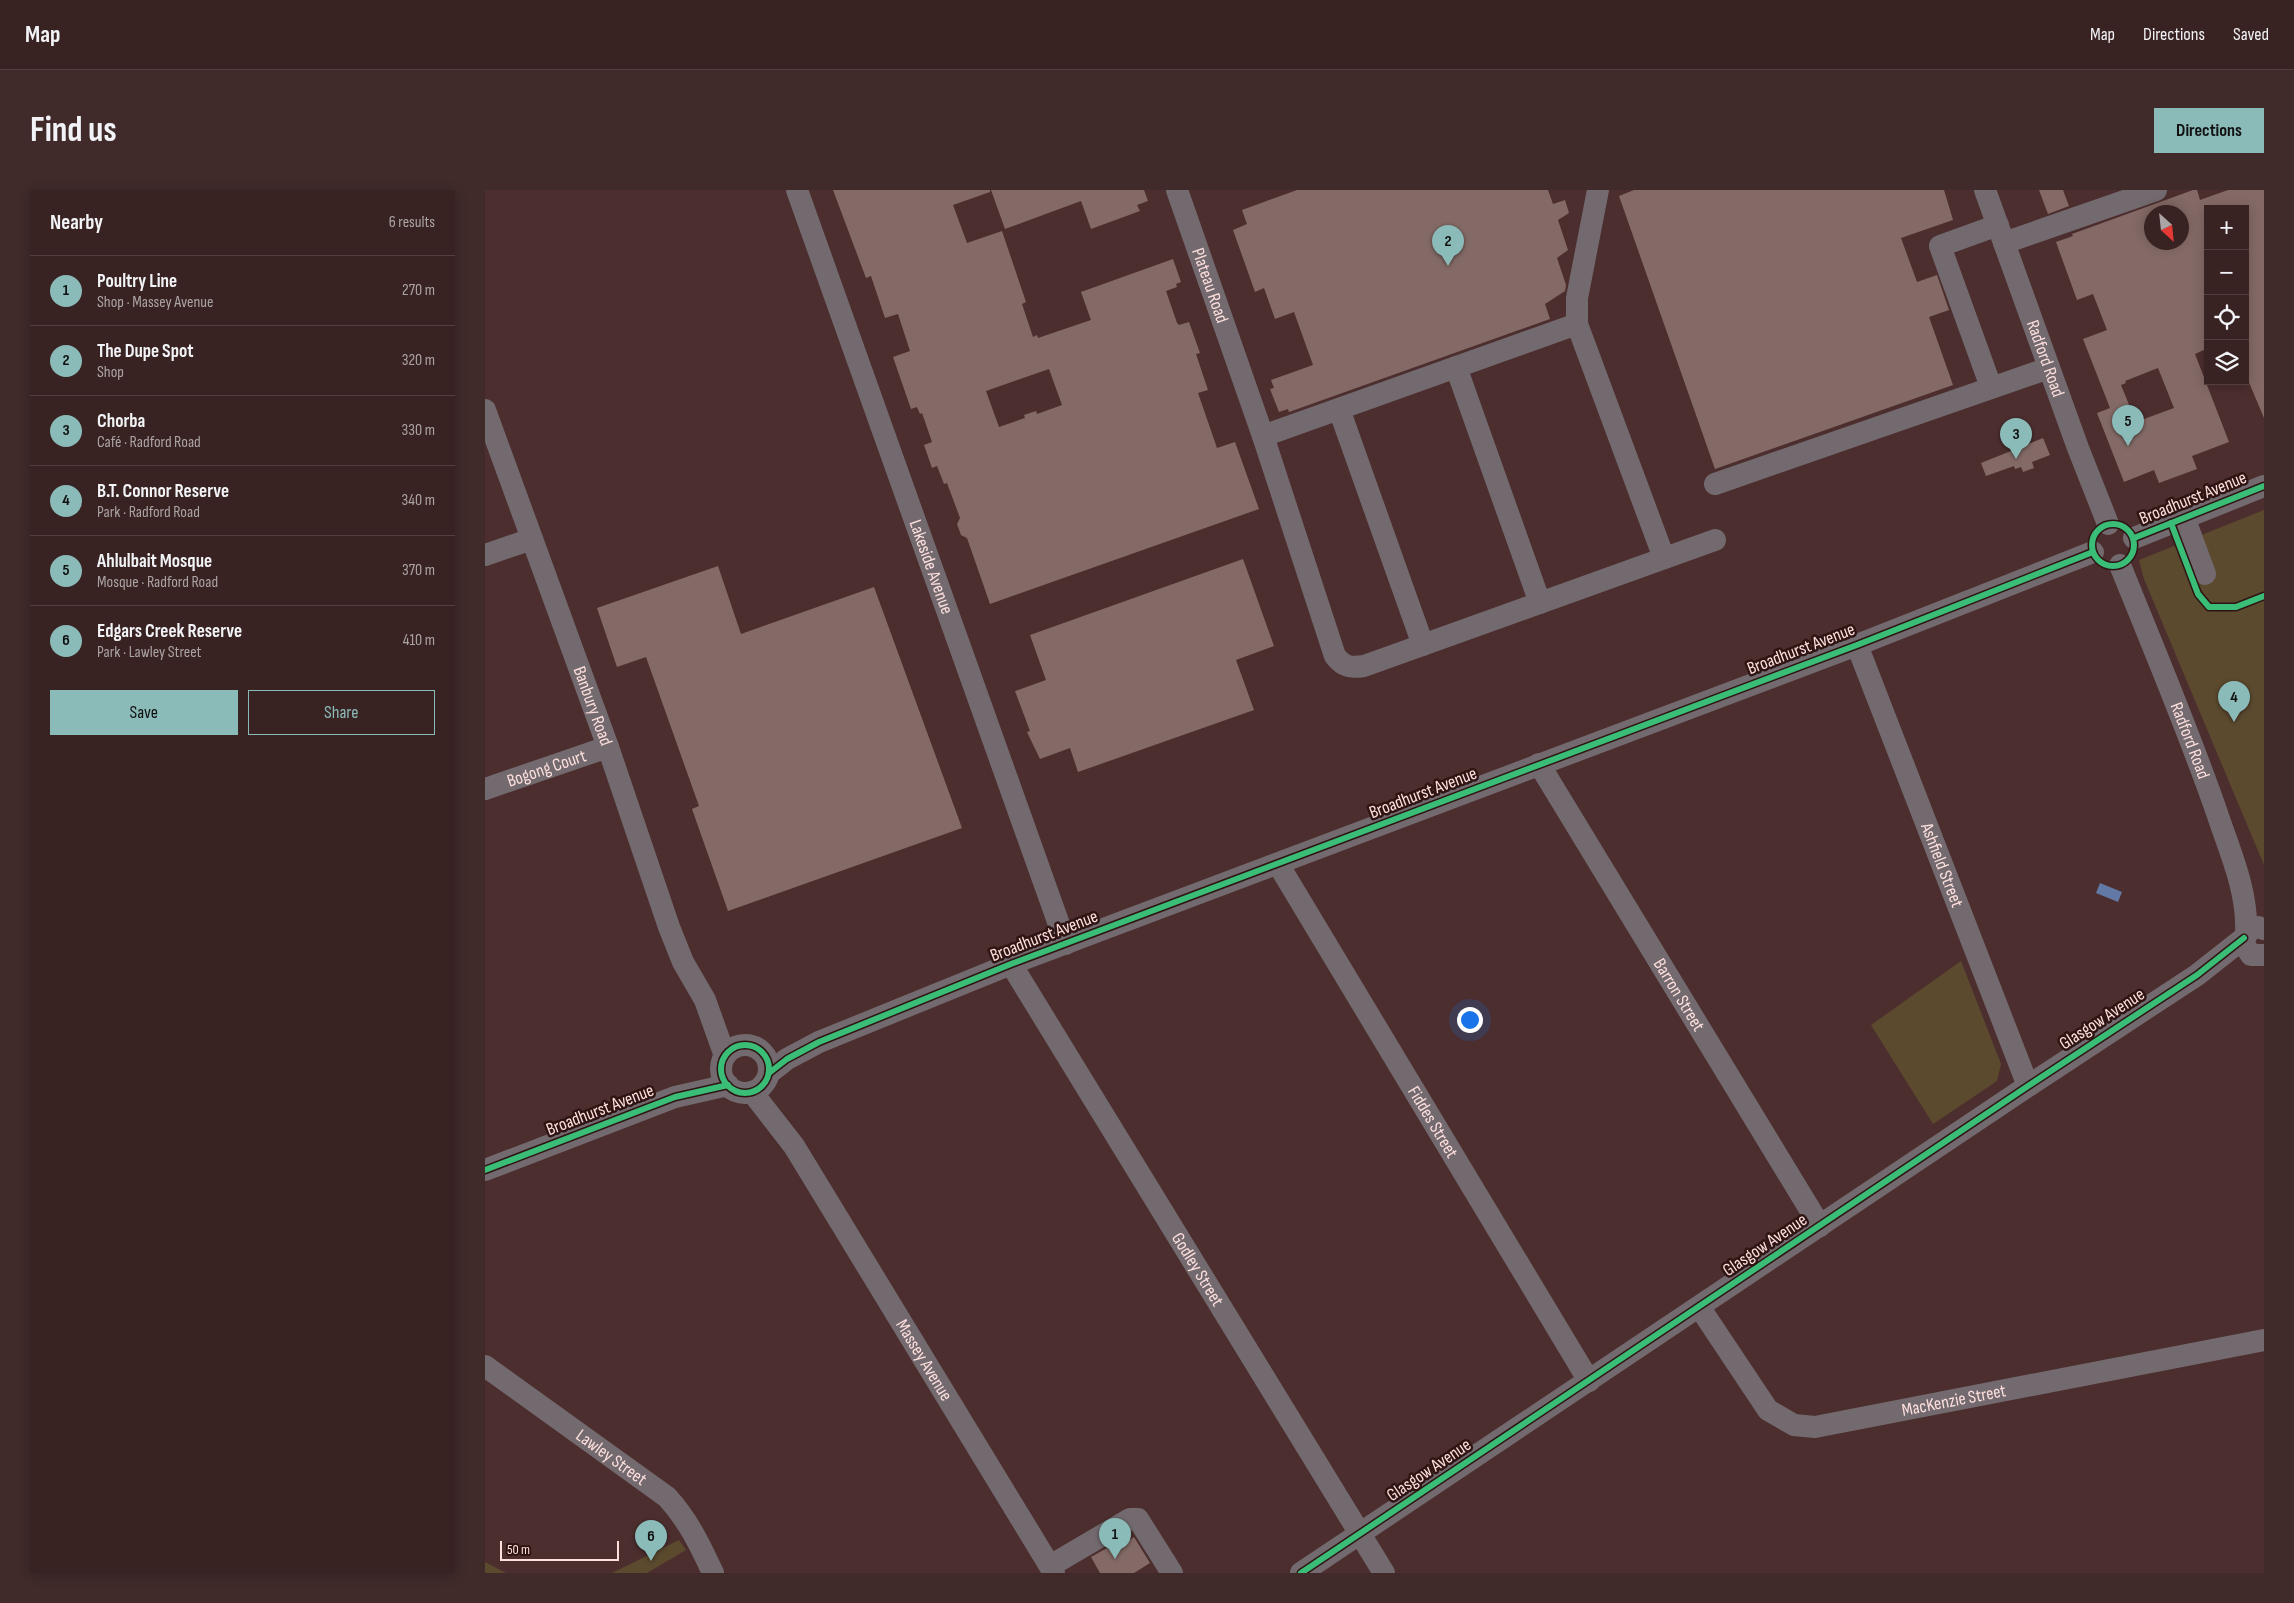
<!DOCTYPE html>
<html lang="en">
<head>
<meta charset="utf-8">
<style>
	:root { --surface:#392222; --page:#402a2a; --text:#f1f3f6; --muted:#aba4a5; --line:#533f40; --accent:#8bbbb9 }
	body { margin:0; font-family:"Sofia Sans Condensed",sans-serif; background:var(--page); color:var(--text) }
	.controls { position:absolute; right:15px; top:15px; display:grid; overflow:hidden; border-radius:0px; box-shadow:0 2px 12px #0003 }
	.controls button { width:45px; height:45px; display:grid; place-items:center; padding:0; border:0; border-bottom:1px solid var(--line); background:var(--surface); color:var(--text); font:25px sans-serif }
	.compass { position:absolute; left:1659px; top:15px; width:45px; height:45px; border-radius:50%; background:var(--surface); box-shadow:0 2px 12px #0003; rotate:153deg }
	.scale { position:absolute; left:15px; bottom:12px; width:119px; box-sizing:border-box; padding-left:5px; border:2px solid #fddfdd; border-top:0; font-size:14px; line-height:18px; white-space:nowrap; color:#fddfdd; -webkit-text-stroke:4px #2e1514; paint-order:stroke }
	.you { position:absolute; left:984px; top:829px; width:18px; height:18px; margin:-12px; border:4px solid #fff; border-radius:50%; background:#1a73e8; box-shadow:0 0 0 8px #1a73e833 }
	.badge { display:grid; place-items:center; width:32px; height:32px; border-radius:50%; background:var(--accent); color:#111; font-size:16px; font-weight:700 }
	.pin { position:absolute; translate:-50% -41px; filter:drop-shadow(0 1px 2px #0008) }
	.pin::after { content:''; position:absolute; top:26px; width:18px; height:15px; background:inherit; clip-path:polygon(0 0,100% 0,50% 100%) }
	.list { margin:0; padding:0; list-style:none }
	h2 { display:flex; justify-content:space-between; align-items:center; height:65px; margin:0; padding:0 20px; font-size:21px }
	h2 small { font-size:16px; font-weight:400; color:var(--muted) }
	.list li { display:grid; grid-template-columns:32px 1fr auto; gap:15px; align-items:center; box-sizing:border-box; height:70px; padding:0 20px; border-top:1px solid var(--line) }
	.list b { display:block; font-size:19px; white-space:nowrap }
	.list p { margin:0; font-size:16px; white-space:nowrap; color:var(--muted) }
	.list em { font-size:16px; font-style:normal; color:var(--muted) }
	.actions { display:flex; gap:10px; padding:15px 20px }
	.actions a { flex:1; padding:11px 0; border:1px solid var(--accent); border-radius:0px; text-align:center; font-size:18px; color:var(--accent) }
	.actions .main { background:var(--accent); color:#111 }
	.icon { flex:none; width:28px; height:28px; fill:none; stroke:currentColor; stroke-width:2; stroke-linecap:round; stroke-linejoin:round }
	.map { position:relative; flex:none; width:1779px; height:1383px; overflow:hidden; border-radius:0px }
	header { display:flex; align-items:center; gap:30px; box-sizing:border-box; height:70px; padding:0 25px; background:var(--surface); border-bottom:1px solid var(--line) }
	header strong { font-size:24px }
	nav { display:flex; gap:28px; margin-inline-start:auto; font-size:18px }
	.intro { display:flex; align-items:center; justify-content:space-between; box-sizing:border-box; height:120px; padding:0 30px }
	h1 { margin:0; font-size:35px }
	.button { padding:12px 22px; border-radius:0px; background:var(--accent); color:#111; font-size:18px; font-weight:700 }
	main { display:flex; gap:30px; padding:0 30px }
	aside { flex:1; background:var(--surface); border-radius:0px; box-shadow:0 2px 12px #0003 }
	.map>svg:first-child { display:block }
	.green { fill:#5c4a2f }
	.water { fill:#6379a5 }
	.building { fill:#846a66; fill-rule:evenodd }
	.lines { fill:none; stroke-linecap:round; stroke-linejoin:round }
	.minor { stroke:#736a6f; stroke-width:22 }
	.cycleway-casing { stroke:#2e1514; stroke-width:9 }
	.cycleway { stroke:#3abd76; stroke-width:6 }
	.labels { text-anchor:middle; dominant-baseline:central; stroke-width:5; stroke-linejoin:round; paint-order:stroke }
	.street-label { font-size:18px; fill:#fddfdd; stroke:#2e1514 }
</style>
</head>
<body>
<header>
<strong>Map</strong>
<nav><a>Map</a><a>Directions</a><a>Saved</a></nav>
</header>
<div class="intro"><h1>Find us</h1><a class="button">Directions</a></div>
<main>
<aside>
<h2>Nearby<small>6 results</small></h2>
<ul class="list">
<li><span class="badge">1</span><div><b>Poultry Line</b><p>Shop · Massey Avenue</p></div><em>270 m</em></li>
<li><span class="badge">2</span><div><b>The Dupe Spot</b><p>Shop</p></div><em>320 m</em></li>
<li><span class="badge">3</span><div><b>Chorba</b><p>Café · Radford Road</p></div><em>330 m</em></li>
<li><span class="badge">4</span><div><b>B.T. Connor Reserve</b><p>Park · Radford Road</p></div><em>340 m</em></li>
<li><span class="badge">5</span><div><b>Ahlulbait Mosque</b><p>Mosque · Radford Road</p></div><em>370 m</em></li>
<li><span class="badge">6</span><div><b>Edgars Creek Reserve</b><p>Park · Lawley Street</p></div><em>410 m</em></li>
</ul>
<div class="actions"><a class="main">Save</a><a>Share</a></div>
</aside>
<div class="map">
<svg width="1779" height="1383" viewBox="0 0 1779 1383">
	<rect width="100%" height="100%" fill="#4c2e2e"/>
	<g class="green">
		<polygon points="1779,320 1779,675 1659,389 1654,370"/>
		<polygon points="1476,771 1516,874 1512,891 1448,934 1386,835"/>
		<polygon points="194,1350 201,1360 162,1383 127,1383"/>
		<polygon points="0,1372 21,1383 0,1383"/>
	</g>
	<polygon class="water" points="1615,693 1637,702 1633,712 1611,703"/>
	<g class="building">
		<path d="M348,0H505V2L468,15L482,53L517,41L541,112L537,114L548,147L552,145L553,148L606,130L596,102L688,69L696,92L691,94L692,97L681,101L692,133L694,135L704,132L715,163L711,164L723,200L713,203L732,258L750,252L774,319L505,414L482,348L476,345L472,334L475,328L462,293L459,294L452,276L447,278L439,255L447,252L437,223L435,224L432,217L426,219L408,167L425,161L413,124L400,128L386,86L381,88ZM564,179L577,215L552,224L551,221L539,225L540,228L514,237L501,201Z"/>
		<polygon points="506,0 659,0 663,11 652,15 655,21 606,39 596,11 520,39"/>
		<polygon points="812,0 1063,0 1068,14 1080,10 1084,23 1073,30 1083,60 1072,68 1081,95 1080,101 1060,114 1065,129 804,222 803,219 794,222 785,199 789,198 786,190 828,175 809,122 790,129 779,98 770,102 748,40 762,34 757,20"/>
		<polygon points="1149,0 1459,0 1468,30 1416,48 1432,92 1452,85 1464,120 1444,127 1468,195 1230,279 1134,6"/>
		<polygon points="1554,0 1578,0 1584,16 1563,24"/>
		<path d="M1708,0H1712L1715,10L1743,0H1779V228L1760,183V19H1723V158L1710,164L1744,252L1707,266L1712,279L1674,293L1669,280L1639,292L1612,223L1625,218L1598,149L1622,140L1608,104L1592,110L1571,52L1588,46L1587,44ZM1666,22H1696V52H1666ZM1673,178L1689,218L1651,232L1636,195L1641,193L1640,191Z"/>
		<polygon points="1558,248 1565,265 1547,272 1549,278 1538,282 1536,277 1530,279 1529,276 1501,286 1496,273"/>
		<polygon points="758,369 789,456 751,470 769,520 593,582 585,558 555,569 542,542 545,541 530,501 561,490 545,445"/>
		<polygon points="233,376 256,444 389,397 477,638 243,721 207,619 214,616 161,467 132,477 112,418"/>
		<polygon points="649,1347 665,1373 649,1383 615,1383 606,1367 638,1349 640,1353"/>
	</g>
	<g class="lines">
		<g class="minor">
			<path id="s1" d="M312,0L581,754"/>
			<path id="s2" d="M692,0L778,246L1092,134V108L1113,0"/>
			<path id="s3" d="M1500,0L1593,258L1623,334"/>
			<polyline points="1519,53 1671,0"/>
			<polyline points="1092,134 1179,368"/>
			<polyline points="971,177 1055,413"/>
			<polyline points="1506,197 1455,56 1513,35"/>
			<polyline points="854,219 938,455"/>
			<path id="s4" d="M0,220L123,557L184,737L198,772L220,810L240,866"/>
			<path d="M778,246L850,466C859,477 865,478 879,476L1230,350"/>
			<polyline points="1230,294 1564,178"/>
			<polyline points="1699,327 1720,384"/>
			<polyline points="1649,348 1779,296"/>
			<polyline points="0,365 47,349"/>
			<path id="s5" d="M1635,375C1668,457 1703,539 1732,623C1745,662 1763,701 1761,743"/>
			<path id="s6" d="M1372,455L1543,896"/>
			<path id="s7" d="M1054,574L1335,1036"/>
			<path id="s8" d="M0,599L123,557"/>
			<path id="s9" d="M793,674L1104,1191"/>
			<polyline points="1779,739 1773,737 1764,740 1758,753 1766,765 1779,765"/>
			<path id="s10" d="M526,774L899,1383"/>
			<circle cx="260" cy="879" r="24"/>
			<polyline points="284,883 302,869 334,852 526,774 1372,455 1608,362"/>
			<path id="s11" d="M267,902L309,956L569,1383"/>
			<polyline points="0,980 190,907 243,895"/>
			<path id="s12" d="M1215,1118L1283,1220L1309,1235L1330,1237L1779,1150"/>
			<path id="s13" d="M0,1176L182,1307C203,1330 215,1355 228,1383"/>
			<polyline points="565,1376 645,1329 653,1329 687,1383"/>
			<polyline points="816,1383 1543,896 1712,785 1759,748"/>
		</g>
		<defs>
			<g id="cycleway">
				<polyline points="1686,333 1713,404 1724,417 1751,417 1779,406"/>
				<circle cx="1628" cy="355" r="21"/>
				<polyline points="1649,348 1779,296"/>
				<circle cx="260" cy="879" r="24"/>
				<polyline points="284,883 302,869 334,852 526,774 1372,455 1608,362"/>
				<polyline points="0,980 190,907 243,895"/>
				<polyline points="816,1383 1543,896 1712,785 1759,748"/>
			</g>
		</defs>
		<use href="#cycleway" class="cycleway-casing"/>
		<use href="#cycleway" class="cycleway"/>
	</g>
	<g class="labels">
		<g class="street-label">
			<text stroke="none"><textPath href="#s2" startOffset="101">Plateau Road</textPath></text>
			<text stroke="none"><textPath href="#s3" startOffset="179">Radford Road</textPath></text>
			<text transform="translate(1708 308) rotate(-22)">Broadhurst Avenue</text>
			<text stroke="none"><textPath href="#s1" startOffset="400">Lakeside Avenue</textPath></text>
			<text transform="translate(1316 459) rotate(-21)">Broadhurst Avenue</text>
			<text stroke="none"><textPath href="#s4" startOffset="315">Banbury Road</textPath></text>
			<text stroke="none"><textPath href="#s5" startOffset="189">Radford Road</textPath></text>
			<text stroke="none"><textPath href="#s8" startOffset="65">Bogong Court</textPath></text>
			<text transform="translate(938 603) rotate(-21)">Broadhurst Avenue</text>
			<text stroke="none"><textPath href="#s6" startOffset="236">Ashfield Street</textPath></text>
			<text transform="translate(559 746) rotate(-21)">Broadhurst Avenue</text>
			<text stroke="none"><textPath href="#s7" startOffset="270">Barron Street</textPath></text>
			<text transform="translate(1617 829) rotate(-33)">Glasgow Avenue</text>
			<text transform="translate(115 920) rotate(-21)">Broadhurst Avenue</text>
			<text stroke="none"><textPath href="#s9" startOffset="301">Fiddes Street</textPath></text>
			<text transform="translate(1280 1055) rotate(-34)">Glasgow Avenue</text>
			<text stroke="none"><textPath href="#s10" startOffset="358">Godley Street</textPath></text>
			<text stroke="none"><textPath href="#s11" startOffset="319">Massey Avenue</textPath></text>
			<text stroke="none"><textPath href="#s12" startOffset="315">MacKenzie Street</textPath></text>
			<text stroke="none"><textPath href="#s13" startOffset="156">Lawley Street</textPath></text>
			<text transform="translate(944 1280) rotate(-34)">Glasgow Avenue</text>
		</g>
	</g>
</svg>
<div class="controls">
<button>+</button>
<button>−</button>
<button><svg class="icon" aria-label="locate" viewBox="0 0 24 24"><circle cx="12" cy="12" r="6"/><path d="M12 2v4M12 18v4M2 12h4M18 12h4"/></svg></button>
<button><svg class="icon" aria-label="layers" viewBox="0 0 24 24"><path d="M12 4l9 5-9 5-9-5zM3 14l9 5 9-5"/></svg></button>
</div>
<svg class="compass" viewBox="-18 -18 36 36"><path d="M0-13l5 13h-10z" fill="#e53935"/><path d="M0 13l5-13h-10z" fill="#aba4a5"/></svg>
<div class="scale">50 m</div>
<div class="you"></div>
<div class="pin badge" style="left:630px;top:1369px">1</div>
<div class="pin badge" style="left:963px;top:76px">2</div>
<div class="pin badge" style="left:1531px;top:269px">3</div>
<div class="pin badge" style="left:1749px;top:532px">4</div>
<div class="pin badge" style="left:1643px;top:256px">5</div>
<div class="pin badge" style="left:166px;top:1371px">6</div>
</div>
</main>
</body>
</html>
